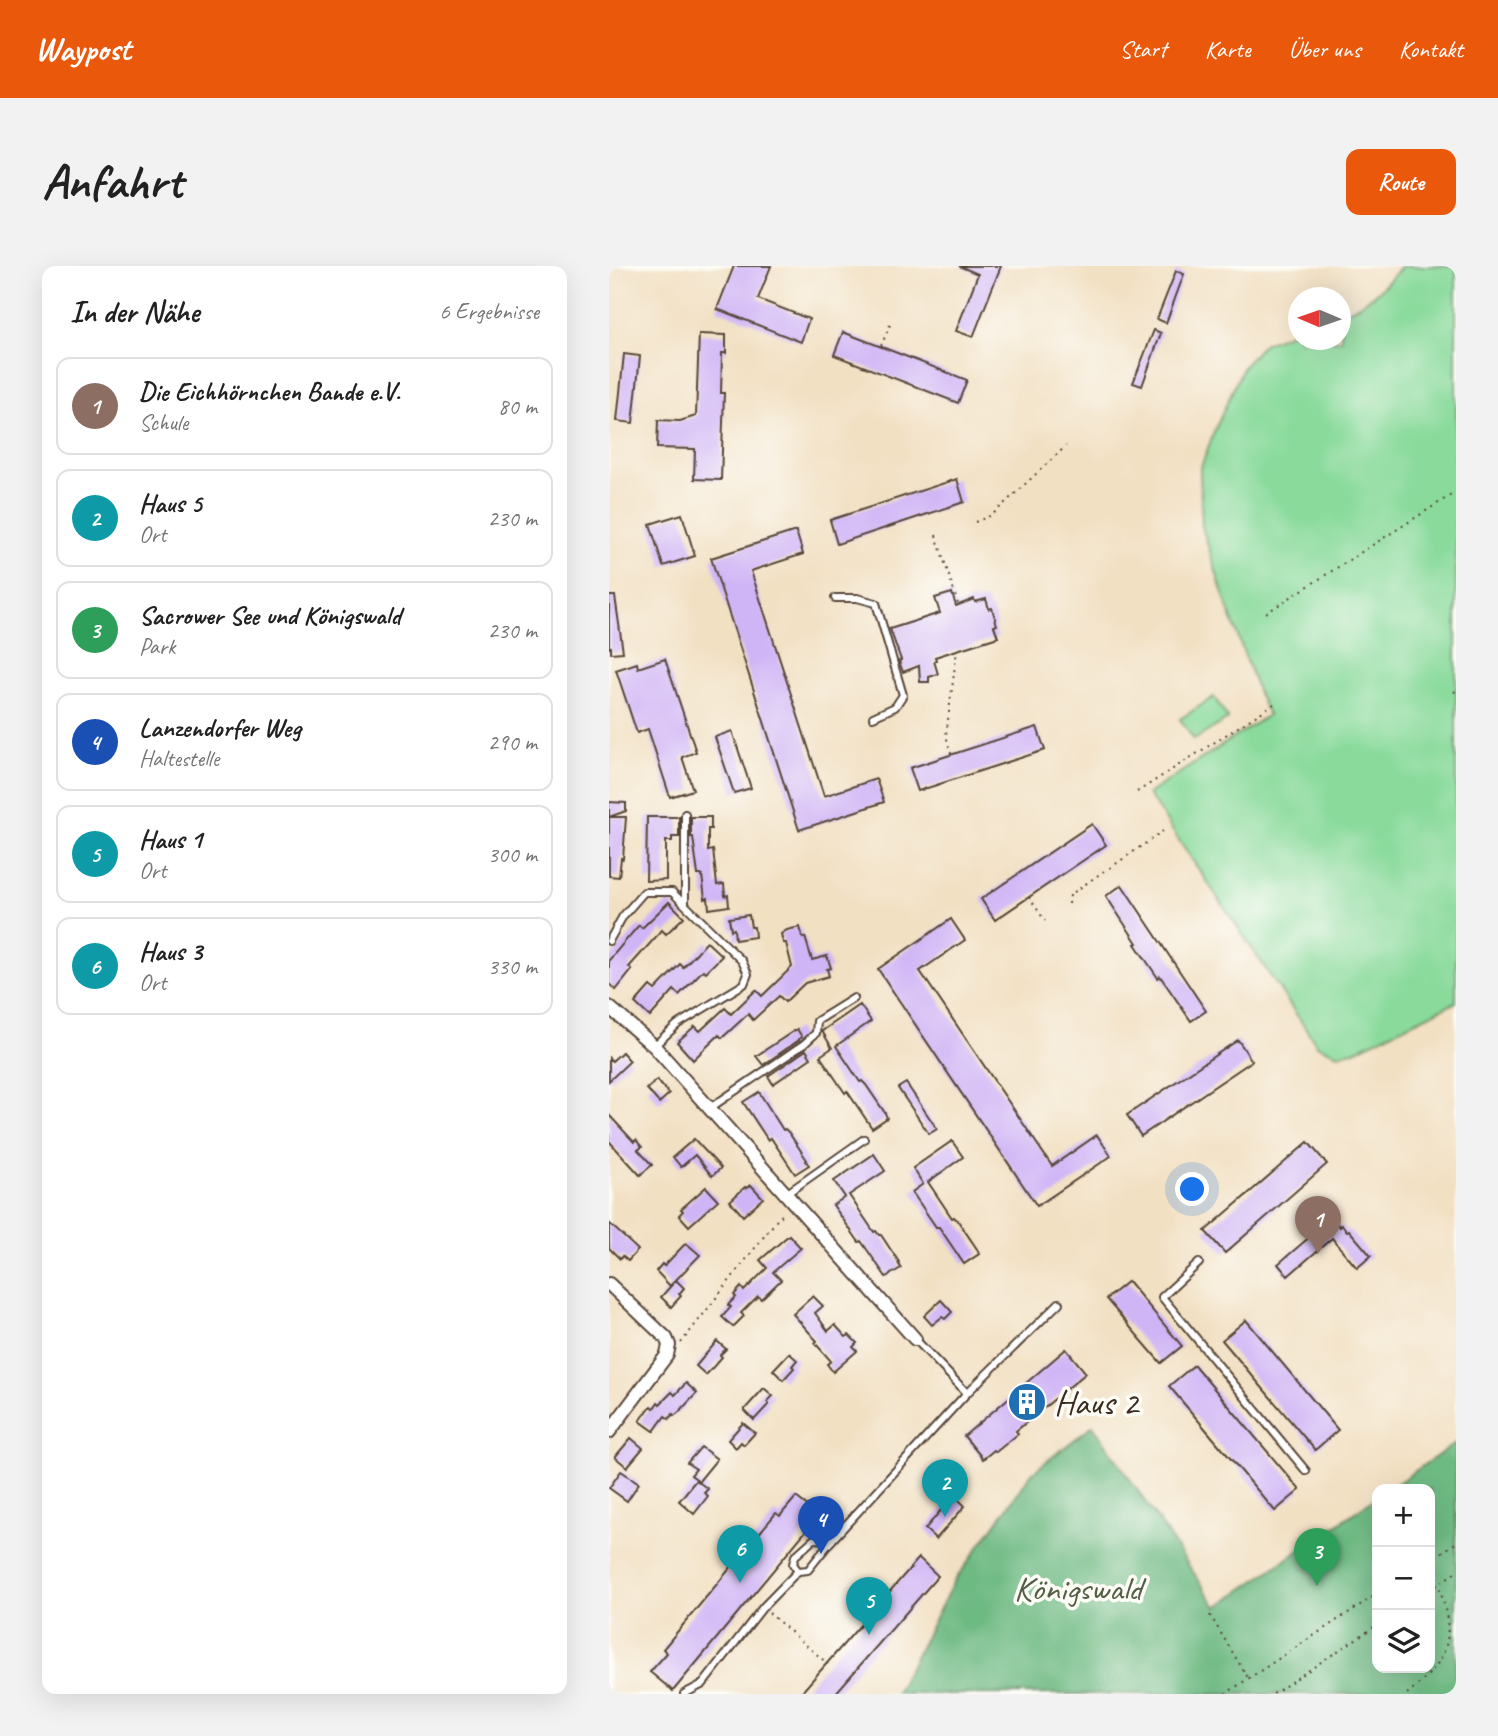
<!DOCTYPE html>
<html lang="de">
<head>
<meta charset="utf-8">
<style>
	:root { --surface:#fff; --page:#f2f2f2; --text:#222; --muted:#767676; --line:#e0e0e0; --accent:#ea580c }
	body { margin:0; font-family:Caveat,sans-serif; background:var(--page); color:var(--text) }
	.controls { position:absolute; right:21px; bottom:21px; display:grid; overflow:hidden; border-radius:14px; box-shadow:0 7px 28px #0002 }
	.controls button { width:63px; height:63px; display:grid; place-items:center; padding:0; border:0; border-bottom:2px solid var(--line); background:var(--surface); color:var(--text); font:35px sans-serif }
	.compass { position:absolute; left:679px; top:21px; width:63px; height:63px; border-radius:50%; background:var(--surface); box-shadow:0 7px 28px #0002; rotate:272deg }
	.you { position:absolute; left:584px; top:924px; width:24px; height:24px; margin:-18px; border:5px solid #fff; border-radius:50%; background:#1a73e8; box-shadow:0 0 0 10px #1a73e833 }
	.badge { display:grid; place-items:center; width:46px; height:46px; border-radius:50%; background:var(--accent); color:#fff; font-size:23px; font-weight:700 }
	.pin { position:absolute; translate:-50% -58px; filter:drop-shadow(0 2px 4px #0008) }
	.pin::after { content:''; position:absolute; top:37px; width:24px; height:21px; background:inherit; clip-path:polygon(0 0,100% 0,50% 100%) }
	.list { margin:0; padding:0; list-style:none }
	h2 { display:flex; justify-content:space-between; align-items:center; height:91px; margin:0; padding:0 28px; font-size:30px }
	h2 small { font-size:23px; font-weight:400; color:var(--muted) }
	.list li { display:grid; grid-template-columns:46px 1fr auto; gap:21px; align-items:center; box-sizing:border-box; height:98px; margin:0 14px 14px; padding:0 14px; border:2px solid var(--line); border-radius:14px }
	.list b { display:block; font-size:26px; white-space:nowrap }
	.list p { margin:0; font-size:23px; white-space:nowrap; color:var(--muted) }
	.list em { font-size:23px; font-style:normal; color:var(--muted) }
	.icon { flex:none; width:38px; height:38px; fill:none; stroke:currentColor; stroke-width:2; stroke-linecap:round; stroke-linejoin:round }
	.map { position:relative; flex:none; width:847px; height:1428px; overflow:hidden; border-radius:14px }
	header { display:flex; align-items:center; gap:42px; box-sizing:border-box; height:98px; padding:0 35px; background:var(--accent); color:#fff }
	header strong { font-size:33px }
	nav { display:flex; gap:38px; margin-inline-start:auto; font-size:24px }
	.intro { display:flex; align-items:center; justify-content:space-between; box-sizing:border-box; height:168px; padding:0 42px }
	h1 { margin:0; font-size:49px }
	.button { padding:18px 32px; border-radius:14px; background:var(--accent); color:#fff; font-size:24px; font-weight:700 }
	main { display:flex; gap:42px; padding:0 42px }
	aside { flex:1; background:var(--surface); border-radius:14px; box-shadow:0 7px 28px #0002 }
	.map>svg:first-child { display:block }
	.green { fill:#89da9b; stroke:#62825c; stroke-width:2 }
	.forest { fill:#6eba83; stroke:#547250; stroke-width:2 }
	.building { fill:#d0b5f6 }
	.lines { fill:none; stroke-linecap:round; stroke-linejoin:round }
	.lane-casing { stroke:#564537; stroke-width:10 }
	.street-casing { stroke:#564537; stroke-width:16 }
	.path { stroke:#564537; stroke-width:2; stroke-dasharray:2 5; stroke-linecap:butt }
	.lane { stroke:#fff; stroke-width:6 }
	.street { stroke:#fff; stroke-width:12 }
	.labels { text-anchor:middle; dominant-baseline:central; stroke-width:7; stroke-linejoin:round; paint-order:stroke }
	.poi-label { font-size:35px; fill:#3b2a1e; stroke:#fdfcf7; text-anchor:start }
	.park-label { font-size:35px; fill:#525f44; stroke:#fdfcf7 }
</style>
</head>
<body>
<header>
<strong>Waypost</strong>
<nav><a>Start</a><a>Karte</a><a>Über uns</a><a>Kontakt</a></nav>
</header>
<div class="intro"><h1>Anfahrt</h1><a class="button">Route</a></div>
<main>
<aside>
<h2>In der Nähe<small>6 Ergebnisse</small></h2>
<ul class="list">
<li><span class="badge" style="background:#8d6e63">1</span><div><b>Die Eichhörnchen Bande e.V.</b><p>Schule</p></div><em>80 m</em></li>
<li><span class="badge" style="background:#0f9aa8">2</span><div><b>Haus 5</b><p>Ort</p></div><em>230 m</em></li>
<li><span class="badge" style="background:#2e9e5b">3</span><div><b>Sacrower See und Königswald</b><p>Park</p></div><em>230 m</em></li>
<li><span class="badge" style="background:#1a4fb4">4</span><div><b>Lanzendorfer Weg</b><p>Haltestelle</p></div><em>290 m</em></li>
<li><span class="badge" style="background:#0f9aa8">5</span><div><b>Haus 1</b><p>Ort</p></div><em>300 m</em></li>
<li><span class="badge" style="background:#0f9aa8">6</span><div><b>Haus 3</b><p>Ort</p></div><em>330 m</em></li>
</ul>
</aside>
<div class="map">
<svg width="847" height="1428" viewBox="0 0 847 1428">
	<rect width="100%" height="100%" fill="#fdfcf7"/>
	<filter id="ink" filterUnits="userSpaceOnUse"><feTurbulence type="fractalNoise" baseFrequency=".0143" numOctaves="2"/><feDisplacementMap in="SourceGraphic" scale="14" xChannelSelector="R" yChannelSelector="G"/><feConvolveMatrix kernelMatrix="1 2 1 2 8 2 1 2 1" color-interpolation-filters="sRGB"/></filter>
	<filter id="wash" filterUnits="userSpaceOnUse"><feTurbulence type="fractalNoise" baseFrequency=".00686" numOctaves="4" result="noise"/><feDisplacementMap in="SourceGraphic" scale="28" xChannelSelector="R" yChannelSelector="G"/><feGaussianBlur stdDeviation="1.57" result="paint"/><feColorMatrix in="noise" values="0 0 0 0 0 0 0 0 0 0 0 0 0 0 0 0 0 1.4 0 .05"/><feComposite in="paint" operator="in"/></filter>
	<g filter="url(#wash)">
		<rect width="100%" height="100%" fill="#f2e0c3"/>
		<g class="green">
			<path d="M793,0H847V736L744,785L729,788L708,779L539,528L659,449L649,427L614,328L593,260L591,204L605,166L634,101L654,78L689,64L690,74H732V48C759,37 775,22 793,0Z"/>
			<polygon points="605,431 619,453 585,474 571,453"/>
		</g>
		<polygon class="forest" points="484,1159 608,1341 768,1231 768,1402 821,1402 821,1223 780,1223 847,1177 847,1428 287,1428 344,1317 423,1207"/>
		<g id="blocks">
			<g class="building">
				<polygon points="125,0 162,0 149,33 200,53 192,76 108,43"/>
				<polygon points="350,0 392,0 364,71 347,65 369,8"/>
				<polygon points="567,5 575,8 557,57 548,53"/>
				<polygon points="545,64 552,67 533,120 524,117"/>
				<polygon points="234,66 358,114 349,137 225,89"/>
				<polygon points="90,68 117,69 117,87 113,87 112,127 115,127 112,214 85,213 86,183 48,182 49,154 71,155 87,150"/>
				<polygon points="15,88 31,90 24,157 8,155"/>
				<polygon points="348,213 355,236 228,278 221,254"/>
				<polygon points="73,248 86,290 54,300 41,258"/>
				<polygon points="187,265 194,288 142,305 215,530 267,513 275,536 190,564 102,292"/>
				<polygon points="343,327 347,340 365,333 366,336 377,333 380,343 383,342 388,359 385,360 389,371 326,391 327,394 325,395 329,408 320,411 320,416 311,416 310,400 294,406 290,395 292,394 281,363 331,347 326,332"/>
				<polygon points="0,330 6,330 14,386 2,387 2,381 0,382"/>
				<polygon points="56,393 87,486 73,491 84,524 61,531 39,463 28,467 7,404 28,397 29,402"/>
				<polygon points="428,461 436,484 309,525 301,502"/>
				<polygon points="123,465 142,522 125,527 106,471"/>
				<polygon points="0,536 17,537 17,545 0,551 17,551 14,593 12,592 10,611 0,610"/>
				<polygon points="38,551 70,551 70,571 63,571 63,575 57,575 57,614 37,615"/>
				<polygon points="82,551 102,551 102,563 99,563 99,585 104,584 108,619 115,618 116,630 119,629 120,640 100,643 99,632 96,633 93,609 89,609 84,571 82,571"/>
				<polygon points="483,558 497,579 386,654 372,633"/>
				<polygon points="513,619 597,745 582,755 551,710 549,712 526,678 528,677 497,630"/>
				<polygon points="60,636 75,651 57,668 53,664 20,701 23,704 7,724 0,718 0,694 30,659 33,662"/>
				<polygon points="140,649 142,661 145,661 146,671 126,674 125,663 122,664 120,652"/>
				<polygon points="342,653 356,674 311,705 443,900 488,869 502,890 428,940 269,703"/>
				<polygon points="191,661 194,672 196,671 203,694 218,690 222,702 218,703 220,710 196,717 176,736 170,730 144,754 139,748 113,772 110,769 84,794 68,776 86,760 91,765 116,742 122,748 147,724 153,730 183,701 177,677 174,677 172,668 178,664"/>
				<polygon points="98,676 113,690 97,706 94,704 70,729 65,724 41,751 26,737 41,720 46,724 71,698 74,701"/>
				<polygon points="251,739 262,755 227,780 251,816 253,815 257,819 276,847 278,852 263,862 238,825 236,827 211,790 223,782 213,765"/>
				<polygon points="188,763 193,771 190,773 190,774 154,799 147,790"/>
				<polygon points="629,774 643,795 532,870 518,849"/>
				<polygon points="197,784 202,792 164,818 159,810"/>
				<polygon points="13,786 21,795 0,815 0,792 3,795"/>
				<polygon points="48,814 60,828 50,837 38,823"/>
				<polygon points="297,817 328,863 320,868 289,822"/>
				<polygon points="150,826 174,864 176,863 180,867 198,894 197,895 200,899 186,908 162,872 159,874 134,836"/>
				<polygon points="0,849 25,876 27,874 33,881 29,884 43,899 31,909 0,875"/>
				<polygon points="85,873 112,902 103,910 86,889 72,901 64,891"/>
				<polygon points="343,875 354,891 319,916 343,952 345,951 349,955 368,983 370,988 355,998 330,961 327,961 303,926 314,918 304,902"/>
				<polygon points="699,876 718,898 616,987 596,965"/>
				<polygon points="265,888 276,905 240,929 265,966 267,965 270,969 272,969 290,996 289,997 292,1002 277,1011 252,975 250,976 224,939 236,931 225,915"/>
				<polygon points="142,919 154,932 134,950 121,935 136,921 138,922"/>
				<polygon points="97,921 109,934 80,960 70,949 74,945 72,943"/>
				<polygon points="723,952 731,961 733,959 738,965 740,964 762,990 748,1002 723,972 679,1010 669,998"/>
				<polygon points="0,957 29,984 19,995 13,990 11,993 0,982"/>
				<polygon points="180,969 192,982 164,1006 172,1014 152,1033 149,1030 132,1047 135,1050 124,1061 113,1051 122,1041 119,1039 127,1031 125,1029 132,1021 135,1025 158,1002 151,994"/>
				<polygon points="77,977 91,989 61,1020 47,1005 53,998 55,1000"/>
				<polygon points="67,1014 75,1022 70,1028 72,1030 62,1041 52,1031"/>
				<polygon points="519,1015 573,1080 552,1097 497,1033"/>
				<polygon points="204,1030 214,1040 206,1047 219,1065 226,1059 237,1071 240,1069 248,1077 244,1081 248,1085 224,1106 218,1098 222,1095 206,1077 208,1075 184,1048"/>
				<polygon points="332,1034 343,1046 336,1053 333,1051 323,1059 315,1050"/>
				<polygon points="637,1054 729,1164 706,1184 613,1074"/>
				<polygon points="108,1075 117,1083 111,1089 113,1091 97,1109 87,1100"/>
				<polygon points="457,1083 477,1107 407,1165 409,1168 387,1186 385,1184 374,1193 355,1170"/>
				<polygon points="180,1087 188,1094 183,1100 185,1102 174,1114 164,1104"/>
				<polygon points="585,1099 691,1224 666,1245 560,1120"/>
				<polygon points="77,1117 88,1127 70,1146 65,1150 64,1148 60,1153 56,1150 45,1165 31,1155 42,1140 45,1142 49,1136 51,1138 63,1126 66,1129"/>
				<polygon points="155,1122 164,1130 158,1136 160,1138 145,1154 135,1144"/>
				<polygon points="134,1157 146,1167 135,1179 132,1176 127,1182 119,1174"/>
				<polygon points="22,1172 34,1182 18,1201 6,1191"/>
				<polygon points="92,1181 108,1193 90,1215 82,1209 87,1203 78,1197"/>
				<polygon points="12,1205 30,1217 18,1235 0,1222"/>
				<polygon points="87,1214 99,1223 95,1227 99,1230 85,1248 70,1235"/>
				<polygon points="345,1229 356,1240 327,1273 316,1263"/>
				<polygon points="187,1231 210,1249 64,1425 41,1406 58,1387 54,1383 167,1247 171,1250"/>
				<polygon points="310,1292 329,1310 226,1428 191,1428"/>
			</g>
		</g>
	</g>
	<g filter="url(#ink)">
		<use href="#blocks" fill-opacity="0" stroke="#564537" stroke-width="2"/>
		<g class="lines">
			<defs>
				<g id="lane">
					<polyline points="226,332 248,332 267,337 294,429 286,441 264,451"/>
					<polyline points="76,548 76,638"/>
					<polyline points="0,675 14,650 35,626 63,626 133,695 139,708 135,718 69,758 45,780"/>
					<polyline points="101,842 195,778 207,767 208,755 245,732"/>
					<polyline points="177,928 255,873"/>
					<polyline points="590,997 553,1031 697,1205"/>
					<polyline points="306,1073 358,1127"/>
					<polyline points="189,1305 184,1298 186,1290 205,1273 223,1274"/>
					<polyline points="75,1428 94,1418 154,1341 189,1305 199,1304 223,1274 358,1127 450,1037"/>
				</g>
				<g id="street">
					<polyline points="0,741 45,780 306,1073"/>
					<polyline points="0,1018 57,1072 60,1079 58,1089 0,1166"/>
				</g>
			</defs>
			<use href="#lane" class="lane-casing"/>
			<use href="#street" class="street-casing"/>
			<g class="path">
				<polyline points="272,80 281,59"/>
				<polyline points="366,256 383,249 457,180"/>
				<polyline points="327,269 350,341"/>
				<polyline points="657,347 842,229"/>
				<polyline points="845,425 847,427"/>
				<polyline points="342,488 337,469 348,384"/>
				<polyline points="528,526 665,438"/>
				<polyline points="501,602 554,565"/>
				<polyline points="420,631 436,655"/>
				<polyline points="460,638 461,629 495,605"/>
				<polyline points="72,1077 167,955 175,947"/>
				<polyline points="821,1294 847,1277"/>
				<polyline points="821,1324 847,1306"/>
				<polyline points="160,1347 219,1398"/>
				<polyline points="601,1349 639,1412"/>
				<polyline points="616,1428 768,1328"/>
				<polyline points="664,1428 768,1359"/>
				<path d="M798,1428C842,1392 847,1373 829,1318"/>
			</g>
			<use href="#lane" class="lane"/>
			<use href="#street" class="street"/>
		</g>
	</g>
	<defs>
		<symbol id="building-disc" viewBox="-11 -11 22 22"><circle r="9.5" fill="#1f6fb2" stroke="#fdfcf7"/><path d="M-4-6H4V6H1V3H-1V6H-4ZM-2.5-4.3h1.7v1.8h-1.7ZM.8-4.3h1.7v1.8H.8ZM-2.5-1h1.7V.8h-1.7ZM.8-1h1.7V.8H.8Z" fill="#fff"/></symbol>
	</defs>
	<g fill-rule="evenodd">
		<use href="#building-disc" x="396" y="1114" width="44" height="44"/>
	</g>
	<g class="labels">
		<g class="poi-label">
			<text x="445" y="1136">Haus 2</text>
		</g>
		<g class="park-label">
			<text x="469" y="1322">Königswald</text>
		</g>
	</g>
</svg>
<div class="controls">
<button>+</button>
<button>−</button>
<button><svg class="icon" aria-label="layers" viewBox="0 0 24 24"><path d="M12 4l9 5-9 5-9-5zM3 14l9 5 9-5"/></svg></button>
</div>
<svg class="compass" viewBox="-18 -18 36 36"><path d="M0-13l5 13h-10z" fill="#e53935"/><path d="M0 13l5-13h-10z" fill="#767676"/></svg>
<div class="you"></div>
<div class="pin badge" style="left:709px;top:988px;background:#8d6e63">1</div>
<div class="pin badge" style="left:336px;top:1251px;background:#0f9aa8">2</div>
<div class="pin badge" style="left:708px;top:1320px;background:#2e9e5b">3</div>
<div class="pin badge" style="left:212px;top:1288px;background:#1a4fb4">4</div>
<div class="pin badge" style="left:260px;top:1369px;background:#0f9aa8">5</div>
<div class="pin badge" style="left:131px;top:1317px;background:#0f9aa8">6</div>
</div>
</main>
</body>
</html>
